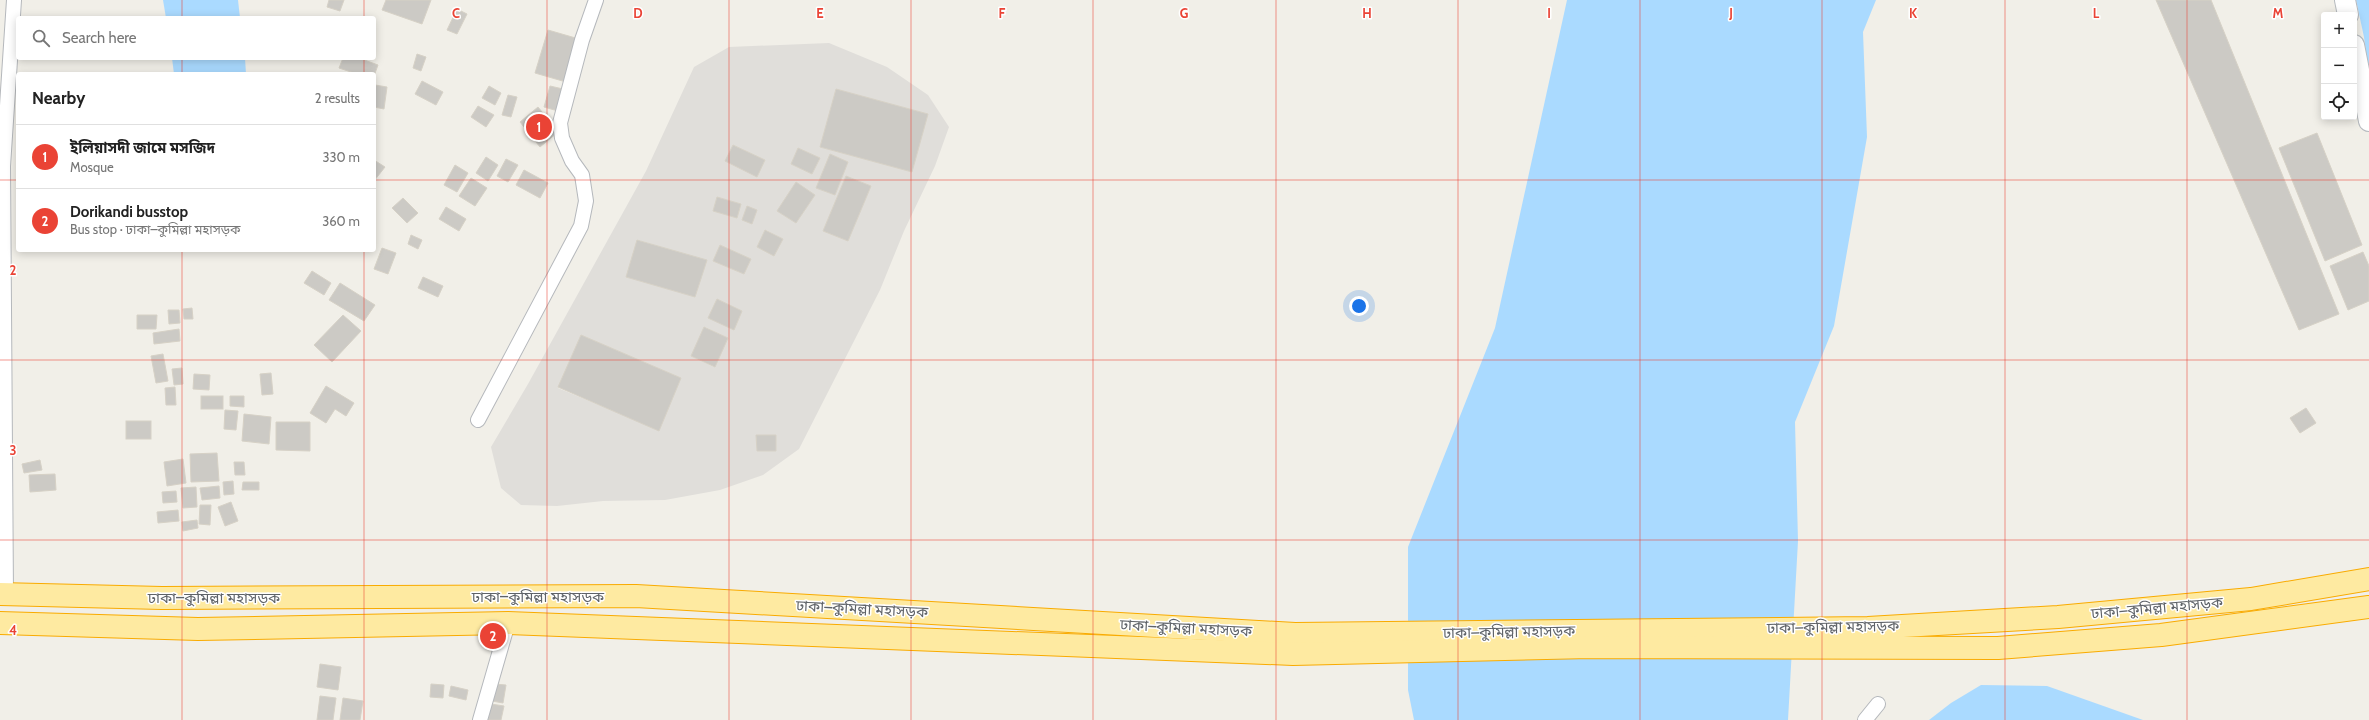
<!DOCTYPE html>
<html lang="en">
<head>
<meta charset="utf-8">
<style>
	:root { --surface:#fff; --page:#f6f6f6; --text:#222; --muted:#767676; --line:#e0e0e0; --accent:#ea4335 }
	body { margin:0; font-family:Cabin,"Noto Sans Bengali",sans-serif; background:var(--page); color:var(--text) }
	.controls { position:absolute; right:12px; top:12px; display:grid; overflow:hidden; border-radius:4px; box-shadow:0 2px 10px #0003 }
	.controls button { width:36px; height:36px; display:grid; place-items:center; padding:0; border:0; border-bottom:1px solid var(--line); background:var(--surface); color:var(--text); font:20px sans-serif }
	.you { position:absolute; left:1359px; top:306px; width:14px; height:14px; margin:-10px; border:3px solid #fff; border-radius:50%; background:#1a73e8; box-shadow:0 0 0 6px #1a73e833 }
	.badge { display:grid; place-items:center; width:26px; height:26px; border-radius:50%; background:var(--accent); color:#fff; font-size:13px; font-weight:700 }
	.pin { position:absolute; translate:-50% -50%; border:2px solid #fff; box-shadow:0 1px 4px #0006 }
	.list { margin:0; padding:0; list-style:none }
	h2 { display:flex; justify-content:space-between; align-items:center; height:52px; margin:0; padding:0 16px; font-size:17px }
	h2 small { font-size:13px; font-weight:400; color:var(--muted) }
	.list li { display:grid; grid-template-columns:26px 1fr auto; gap:12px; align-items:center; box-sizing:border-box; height:64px; padding:0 16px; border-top:1px solid var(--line) }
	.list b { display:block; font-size:15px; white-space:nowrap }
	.list p { margin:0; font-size:13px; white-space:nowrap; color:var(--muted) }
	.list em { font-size:13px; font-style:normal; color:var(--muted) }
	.icon { flex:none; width:22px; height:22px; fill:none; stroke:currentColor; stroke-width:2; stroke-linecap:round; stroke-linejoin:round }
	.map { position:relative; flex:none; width:2369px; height:720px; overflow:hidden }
	.search { position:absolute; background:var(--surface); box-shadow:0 2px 10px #0003; left:16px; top:16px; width:360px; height:44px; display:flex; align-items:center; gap:10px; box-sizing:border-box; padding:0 14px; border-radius:4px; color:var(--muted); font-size:15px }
	.panel { position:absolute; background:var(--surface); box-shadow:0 2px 10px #0003; left:16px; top:72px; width:360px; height:180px; border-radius:4px }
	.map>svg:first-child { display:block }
	.industrial { fill:#e0deda; fill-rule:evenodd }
	.water { fill:#aadaff }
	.building { fill:#cccac5; stroke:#d6d1c6 }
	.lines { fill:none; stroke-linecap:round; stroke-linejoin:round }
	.minor-casing { stroke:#b5b8bc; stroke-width:16 }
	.secondary-casing { stroke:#b6babf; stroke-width:22 }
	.trunk-casing { stroke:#f9ab00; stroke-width:24 }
	.minor { stroke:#fff; stroke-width:14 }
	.secondary { stroke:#fff; stroke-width:20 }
	.trunk { stroke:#feeaa1; stroke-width:22 }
	.grid { fill:none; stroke:#ea4335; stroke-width:1; stroke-opacity:0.55 }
	.labels { text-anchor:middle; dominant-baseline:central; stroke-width:3; stroke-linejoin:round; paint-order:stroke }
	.street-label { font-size:15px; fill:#5f6368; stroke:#fff }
	.grid-label { font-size:13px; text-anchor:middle; font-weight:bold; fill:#ea4335; stroke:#fff; stroke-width:3; stroke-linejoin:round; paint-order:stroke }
</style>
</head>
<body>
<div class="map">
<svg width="2369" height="720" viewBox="0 0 2369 720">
	<rect width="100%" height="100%" fill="#f1efe8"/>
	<path class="industrial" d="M829,43L887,67L928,95L949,127L935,166L904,231L880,290L799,449L763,475L720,490L665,500L603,501L557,506L521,505L501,488L491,447L528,384L646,171L694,67L729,47ZM836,89L928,114L912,172L820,147ZM733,145L765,160L757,176L726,161ZM798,148L820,158L812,174L791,164ZM830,154L848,162L835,195L816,188ZM846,176L871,186L848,241L823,231ZM796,183L815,195L796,223L777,211ZM717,197L741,204L737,218L713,211ZM766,230L783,239L774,255L757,247ZM638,240L706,260L695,297L626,277ZM720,245L751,259L744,274L713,261ZM717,299L742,311L734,329ZM705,327L728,338L714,367L691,356ZM581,335L681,378L659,430L558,388ZM776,435L775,451H757L756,436Z"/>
	<g class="water">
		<polygon points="163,0 238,0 240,18 166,18"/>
		<polygon points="1567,0 1876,0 1863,32 1867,137 1834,326 1795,422 1798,541 1788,720 1414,720 1408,690 1408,547 1495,328"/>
		<polygon points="2356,0 2369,0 2369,76 2364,37"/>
		<polygon points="172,58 245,58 246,74 174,74"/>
		<polygon points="1981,685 2047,686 2143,720 1929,720 1951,703"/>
	</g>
	<g class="building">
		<polygon points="329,0 344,0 340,11 327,7"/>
		<polygon points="386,0 431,0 422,24 382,10"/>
		<polygon points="2156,0 2211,0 2339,314 2299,330"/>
		<polygon points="457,9 467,14 457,34 447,30"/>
		<polygon points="548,30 579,39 566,82 535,73"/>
		<polygon points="417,54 426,57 421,71 413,68"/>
		<polygon points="343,58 359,58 378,65 374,76 374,74 357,74 339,68"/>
		<polygon points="422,81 443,92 436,105 415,94"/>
		<polygon points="375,85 387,87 384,109 374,107"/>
		<polygon points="489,86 501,93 495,105 482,98"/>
		<polygon points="550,86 563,89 558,111 544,107"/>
		<polygon points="836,89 928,114 912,172 820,147"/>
		<polygon points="508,95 517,97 511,117 502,115"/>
		<polygon points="478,106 494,115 486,127 471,117"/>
		<polygon points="538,107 558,132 540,147 520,122"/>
		<polygon points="2317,133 2362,245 2325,261 2279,148"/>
		<polygon points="733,145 765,160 757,177 725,161"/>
		<polygon points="798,148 820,158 812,174 791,164"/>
		<polygon points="830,154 848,162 835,195 816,188"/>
		<polygon points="486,157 498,165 488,181 476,173"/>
		<polygon points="506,159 518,165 508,182 497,176"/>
		<polygon points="374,160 385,167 374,181"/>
		<polygon points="455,165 468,173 457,192 444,185"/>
		<polygon points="524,170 548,183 540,198 516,185"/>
		<polygon points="846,176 871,186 848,241 823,231"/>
		<polygon points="471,178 487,188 475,206 459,196"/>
		<polygon points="796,182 815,195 796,223 777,211"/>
		<polygon points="717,197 741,204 737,218 713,211"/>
		<polygon points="403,198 418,213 407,223 392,208"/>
		<polygon points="747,206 757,210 752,224 742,220"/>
		<polygon points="446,207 466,219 459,231 439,219"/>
		<polygon points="765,230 783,239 774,256 757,247"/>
		<polygon points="411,235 422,240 418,249 408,244"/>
		<polygon points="637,240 707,260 695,297 626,277"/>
		<polygon points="720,245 751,259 744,274 713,261"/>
		<polygon points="382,248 396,253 388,274 374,269"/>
		<polygon points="2363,252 2369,266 2369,301 2348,310 2330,266"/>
		<polygon points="312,271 331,283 324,295 304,283"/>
		<polygon points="423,277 443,286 438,297 418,288"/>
		<polygon points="340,283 375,305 364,321 329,300"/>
		<polygon points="717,299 742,311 734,330 708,318"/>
		<polygon points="192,308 193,319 184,319 183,309"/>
		<polygon points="168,310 179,310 180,323 169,324"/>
		<polygon points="137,315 157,315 156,329 137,329"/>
		<polygon points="343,315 361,331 332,362 314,345"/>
		<polygon points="704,327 728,338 715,367 691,356"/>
		<polygon points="179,329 180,341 154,344 153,333"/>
		<polygon points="581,335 681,378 659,431 558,387"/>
		<polygon points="163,354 168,381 156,383 151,356"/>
		<polygon points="182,368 183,384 174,385 172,369"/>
		<polygon points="271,373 273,394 262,395 260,374"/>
		<polygon points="194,374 210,375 209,390 193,389"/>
		<polygon points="326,386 354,403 346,416 335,409 326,423 310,413"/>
		<polygon points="175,387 176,405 166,405 165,388"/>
		<rect x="201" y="396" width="22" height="13"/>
		<polygon points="230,396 244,396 244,407 230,406"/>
		<polygon points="2306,408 2316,423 2300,433 2290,418"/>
		<polygon points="225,410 238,411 236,430 224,429"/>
		<polygon points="244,414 271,417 269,444 242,441"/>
		<rect x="126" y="421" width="25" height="18"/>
		<polygon points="276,422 310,422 310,451 276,450"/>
		<polygon points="756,435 776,435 776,451 757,451"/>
		<polygon points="217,453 219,481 191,482 190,454"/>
		<polygon points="183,459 186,483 167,486 164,462"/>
		<polygon points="40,460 42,470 24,473 22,464"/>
		<polygon points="234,462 244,462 245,475 235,475"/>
		<polygon points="55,474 56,490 30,492 29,475"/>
		<polygon points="233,481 234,494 224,495 223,482"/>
		<polygon points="243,482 259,482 259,490 242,490"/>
		<polygon points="219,486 220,498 202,500 200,488"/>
		<polygon points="196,487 197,507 183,508 181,488"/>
		<polygon points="176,491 177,502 163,503 162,492"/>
		<polygon points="231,502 238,521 225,526 218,507"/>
		<polygon points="200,505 211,505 210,525 199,524"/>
		<polygon points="178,510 179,521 158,523 157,512"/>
		<polygon points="197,520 198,528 183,531 182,522"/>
		<polygon points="320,664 341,667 338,690 317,687"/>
		<polygon points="431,684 444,685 443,698 430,697"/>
		<polygon points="495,684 506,685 503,703 492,701"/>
		<polygon points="451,686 468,690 466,700 449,696"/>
		<polygon points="320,696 336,698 333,720 317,720"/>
		<polygon points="343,698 363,701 360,720 340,720"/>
		<polygon points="491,704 504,706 501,720 488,720"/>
	</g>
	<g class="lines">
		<defs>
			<g id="minor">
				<polyline points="478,420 581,226 586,201 582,175 572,161 562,138 560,123 582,40 596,0"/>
				<polyline points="6,594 3,166 14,0"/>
				<polyline points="480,720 508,623"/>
				<polyline points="1865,720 1878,704"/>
			</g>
			<g id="secondary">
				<polyline points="2345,0 2348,15"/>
				<polyline points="2354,45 2369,121"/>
			</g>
			<g id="trunk">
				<polyline points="0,594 162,598 636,596 1295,634 1868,628 2058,617 2251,599 2369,579"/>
				<polyline points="0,623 198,629 508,623 1293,654 1590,647 1998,648 2161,635 2369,607"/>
			</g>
		</defs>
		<use href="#minor" class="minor-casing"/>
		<use href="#secondary" class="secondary-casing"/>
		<use href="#trunk" class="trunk-casing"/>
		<use href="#minor" class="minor"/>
		<use href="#secondary" class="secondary"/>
		<use href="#trunk" class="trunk"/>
	</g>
	<path class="grid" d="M182,0V18M364,0V18M547,0V720M729,0V720M911,0V720M1093,0V720M1276,0V720M1458,0V720M1640,0V720M1822,0V720M2005,0V720M2187,0V720M182,58V74M364,58V74M0,180H18M374,180H2369M182,250V720M364,250V720M0,360H2369M0,540H2369"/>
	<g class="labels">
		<g class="street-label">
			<text x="538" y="597">ঢাকা–কুমিল্লা মহাসড়ক</text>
			<text x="214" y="598">ঢাকা–কুমিল্লা মহাসড়ক</text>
			<text transform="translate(2157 608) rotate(-5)">ঢাকা–কুমিল্লা মহাসড়ক</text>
			<text transform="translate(862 609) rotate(3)">ঢাকা–কুমিল্লা মহাসড়ক</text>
			<text transform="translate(1833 627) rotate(-1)">ঢাকা–কুমিল্লা মহাসড়ক</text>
			<text transform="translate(1186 628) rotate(3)">ঢাকা–কুমিল্লা মহাসড়ক</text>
			<text transform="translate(1509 632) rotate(-1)">ঢাকা–কুমিল্লা মহাসড়ক</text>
		</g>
	</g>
	<g class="grid-label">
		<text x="456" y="18">C</text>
		<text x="638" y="18">D</text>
		<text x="820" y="18">E</text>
		<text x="1002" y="18">F</text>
		<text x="1184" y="18">G</text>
		<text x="1367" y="18">H</text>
		<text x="1549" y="18">I</text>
		<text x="1731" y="18">J</text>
		<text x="1913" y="18">K</text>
		<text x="2096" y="18">L</text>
		<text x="2278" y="18">M</text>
		<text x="13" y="275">2</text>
		<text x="13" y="455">3</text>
		<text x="13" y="635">4</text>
	</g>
</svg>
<div class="controls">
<button>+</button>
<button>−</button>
<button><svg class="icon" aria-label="locate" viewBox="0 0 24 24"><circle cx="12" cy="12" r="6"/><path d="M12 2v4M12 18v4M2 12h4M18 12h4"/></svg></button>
</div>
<div class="you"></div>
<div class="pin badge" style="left:539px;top:127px">1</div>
<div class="pin badge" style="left:493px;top:636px">2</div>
<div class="search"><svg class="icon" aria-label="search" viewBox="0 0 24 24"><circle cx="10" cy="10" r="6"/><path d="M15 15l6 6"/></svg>Search here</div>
<section class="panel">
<h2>Nearby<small>2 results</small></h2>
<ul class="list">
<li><span class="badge">1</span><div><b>ইলিয়াসদী জামে মসজিদ</b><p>Mosque</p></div><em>330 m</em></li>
<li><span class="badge">2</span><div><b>Dorikandi busstop</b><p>Bus stop · ঢাকা–কুমিল্লা মহাসড়ক</p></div><em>360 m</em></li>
</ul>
</section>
</div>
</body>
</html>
